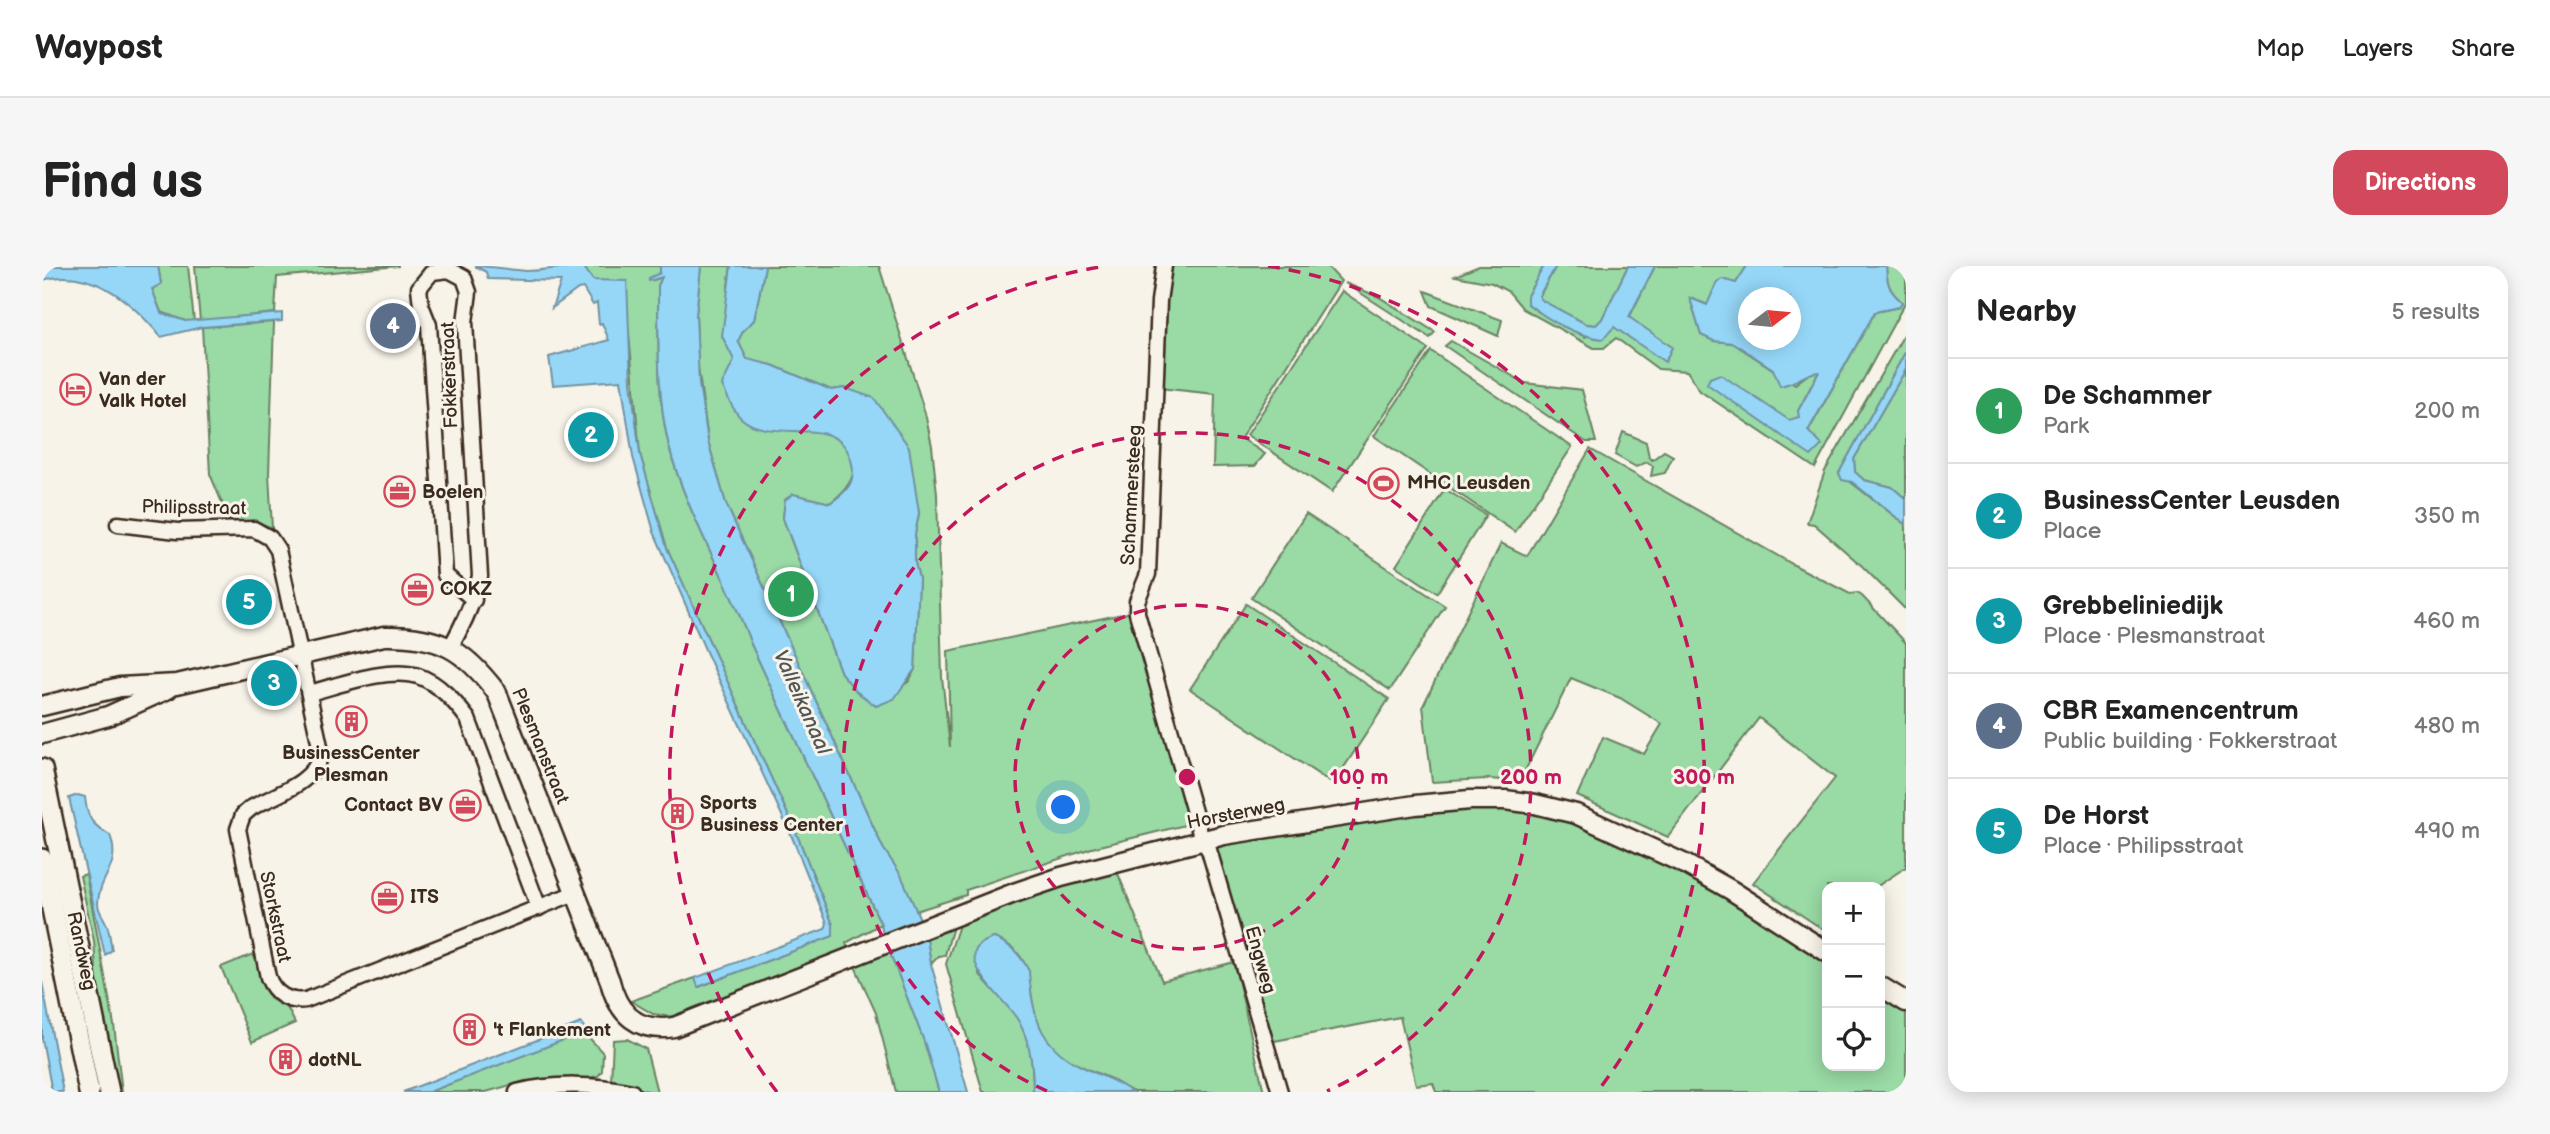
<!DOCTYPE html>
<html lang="en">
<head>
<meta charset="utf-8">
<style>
	:root { --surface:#fff; --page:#f6f6f6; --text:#222; --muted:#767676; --line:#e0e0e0; --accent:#d1495b }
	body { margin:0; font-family:"Balsamiq Sans",sans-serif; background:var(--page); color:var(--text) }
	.controls { position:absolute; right:21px; bottom:21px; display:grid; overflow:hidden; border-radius:14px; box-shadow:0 4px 18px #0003 }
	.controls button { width:63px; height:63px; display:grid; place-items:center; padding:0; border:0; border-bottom:2px solid var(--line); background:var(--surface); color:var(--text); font:35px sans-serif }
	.compass { position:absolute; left:1696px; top:21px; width:63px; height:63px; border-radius:50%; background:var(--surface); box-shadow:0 4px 18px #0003; rotate:74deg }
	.you { position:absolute; left:1022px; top:542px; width:24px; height:24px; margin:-18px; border:5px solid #fff; border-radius:50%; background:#1a73e8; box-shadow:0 0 0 10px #1a73e833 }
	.badge { display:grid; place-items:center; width:46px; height:46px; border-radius:50%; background:var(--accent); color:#fff; font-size:23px; font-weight:700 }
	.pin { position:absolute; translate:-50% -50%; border:4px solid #fff; box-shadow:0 2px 7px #0006 }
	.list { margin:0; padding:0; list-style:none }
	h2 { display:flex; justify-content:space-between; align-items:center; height:91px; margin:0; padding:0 28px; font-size:30px }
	h2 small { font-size:23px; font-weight:400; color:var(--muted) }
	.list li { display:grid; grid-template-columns:46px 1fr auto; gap:21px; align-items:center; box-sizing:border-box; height:105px; padding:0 28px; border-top:2px solid var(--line) }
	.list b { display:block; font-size:26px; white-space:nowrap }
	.list p { margin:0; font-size:23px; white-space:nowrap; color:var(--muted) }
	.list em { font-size:23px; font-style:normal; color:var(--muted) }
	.icon { flex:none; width:38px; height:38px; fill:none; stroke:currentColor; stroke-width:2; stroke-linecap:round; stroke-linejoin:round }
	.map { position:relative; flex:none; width:1864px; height:826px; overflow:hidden; border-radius:21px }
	header { display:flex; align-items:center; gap:42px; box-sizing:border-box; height:98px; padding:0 35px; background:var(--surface); border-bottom:2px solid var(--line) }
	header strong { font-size:33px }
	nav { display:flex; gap:38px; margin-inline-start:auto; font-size:24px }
	.intro { display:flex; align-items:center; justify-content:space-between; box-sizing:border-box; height:168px; padding:0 42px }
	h1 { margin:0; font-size:49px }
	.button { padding:18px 32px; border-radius:21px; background:var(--accent); color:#fff; font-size:24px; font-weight:700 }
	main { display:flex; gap:42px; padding:0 42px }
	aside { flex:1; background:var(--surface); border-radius:21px; box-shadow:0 4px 18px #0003 }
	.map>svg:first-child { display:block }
	.green { fill:#99daa5; stroke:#6a8262; stroke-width:2 }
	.water { fill:#96d7f8; stroke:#7292a1; stroke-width:2; fill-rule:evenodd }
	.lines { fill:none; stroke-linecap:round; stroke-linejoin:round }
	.minor-casing { stroke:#3b2a1e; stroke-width:19 }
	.tertiary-casing { stroke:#3b2a1e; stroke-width:23 }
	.secondary-casing { stroke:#3b2a1e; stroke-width:24 }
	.minor { stroke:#f7f3e8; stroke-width:14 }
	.tertiary { stroke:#f7f3e8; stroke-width:18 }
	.secondary { stroke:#f7f3e8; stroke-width:19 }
	.ring { fill:none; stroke:#c2185b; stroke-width:3.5; stroke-dasharray:12 9 }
	.labels { text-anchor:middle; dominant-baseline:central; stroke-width:6; stroke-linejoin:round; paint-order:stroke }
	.street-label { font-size:19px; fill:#3b2a1e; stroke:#f7f3e8 }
	.poi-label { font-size:19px; font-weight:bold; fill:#3b2a1e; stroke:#f7f3e8; text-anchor:start }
	.water-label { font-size:21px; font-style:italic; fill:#525554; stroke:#f7f3e8 }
	.centre { fill:#c2185b; stroke:#f7f3e8; stroke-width:3.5 }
	.ring-label { font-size:21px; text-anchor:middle; font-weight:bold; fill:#c2185b; stroke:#f7f3e8; stroke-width:6; stroke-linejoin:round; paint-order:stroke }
</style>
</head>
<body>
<header>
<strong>Waypost</strong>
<nav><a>Map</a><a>Layers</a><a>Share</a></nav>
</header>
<div class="intro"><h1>Find us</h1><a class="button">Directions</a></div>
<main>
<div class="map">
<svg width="1864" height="826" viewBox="0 0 1864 826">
	<rect width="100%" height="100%" fill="#f7f3e8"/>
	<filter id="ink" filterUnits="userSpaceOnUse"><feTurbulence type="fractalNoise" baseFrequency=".0143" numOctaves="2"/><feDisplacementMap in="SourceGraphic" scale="14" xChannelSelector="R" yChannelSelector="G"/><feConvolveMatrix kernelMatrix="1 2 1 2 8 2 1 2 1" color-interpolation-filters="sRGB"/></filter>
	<g filter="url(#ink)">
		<g class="green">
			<polygon points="116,0 146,0 152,55 143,55 119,46 110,23 119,18"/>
			<polygon points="153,0 357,0 235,11 233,47 158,55"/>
			<path d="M541,0H618V7L609,15L620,11L616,20C617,74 614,127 627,180C645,250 685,311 709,378L839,658L804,677L807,687L633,751L611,748L589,735L653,712L657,721L790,670L791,659L755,569L625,282L598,188L587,68Z"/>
			<path d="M659,0H689L686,20L692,94L783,167C822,183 820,213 788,237L751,228L743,234L741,252L799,407L834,440L867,415L873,403L877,312L873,297V268L877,247L872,221L803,122L789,124L730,99L705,94L696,75L701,65L712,54L723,0H837L883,147L890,180L895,228L900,411L908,481L906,385L1090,346L1151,557L1050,582L924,624V629L874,645L854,602L841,582L684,238L666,175L656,101L654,49Z"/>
			<polygon points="1126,0 1285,0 1299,15 1199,172 1223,188 1213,200 1171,201 1173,128 1117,122"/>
			<path d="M1437,0H1502L1485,30V37L1495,45L1543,71L1572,61L1623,95L1630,81L1587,52L1613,0H1705L1694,17L1675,16L1666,39L1648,32L1659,69L1672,75L1691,77L1753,118L1768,107L1777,105L1756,145L1758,151L1747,155L1678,109L1668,112L1766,166L1833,46L1857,41L1860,36C1846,24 1845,17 1844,0H1864V35L1773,202L1658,125L1645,105L1616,103L1574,72L1562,82H1552L1481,43L1467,26L1450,17L1413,10Z"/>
			<polygon points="1514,0 1586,0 1560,53 1554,59 1544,58 1501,36 1497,31"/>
			<polygon points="1303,17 1337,31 1393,66 1388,72"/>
			<polygon points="1300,25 1386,83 1290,226 1205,169"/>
			<polygon points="1383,25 1460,54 1456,70 1389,40"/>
			<polygon points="232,56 227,208 230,262 213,255 188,256 168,208 160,61"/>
			<polygon points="1864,65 1864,85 1797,207 1864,259 1864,344 1820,300 1772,258 1765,257 1783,205"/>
			<polygon points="1409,75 1483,117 1540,124 1554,176 1544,176 1403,80"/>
			<polygon points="1389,85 1530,181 1473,266 1332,170"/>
			<polygon points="1864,103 1864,233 1850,221 1822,214 1813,206 1812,193"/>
			<polygon points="1581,166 1604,176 1607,191 1610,194 1622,185 1631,190 1623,207 1609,210 1611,200 1605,196 1594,201 1573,189"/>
			<polygon points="1548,183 1752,299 1808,328 1815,327 1820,330 1864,377 1864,601 1834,621 1785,621 1785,666 1711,617 1793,512 1717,452 1626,571 1535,530 1561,471 1602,488 1620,458 1578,432 1529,412 1478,515 1445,513 1390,516 1381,440 1459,277 1485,290"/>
			<polygon points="1403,223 1444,249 1395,327 1354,300"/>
			<polygon points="1264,248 1403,340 1348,424 1209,332"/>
			<polygon points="1204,338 1347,433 1291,518 1148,423"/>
			<polygon points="1432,538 1521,550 1651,608 1785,693 1785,800 1838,800 1838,727 1864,744 1864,826 1394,826 1391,817 1374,819 1358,751 1227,776 1171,585 1177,576"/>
			<path d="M1074,603L1120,715L1192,696L1222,826C1191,826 1160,826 1130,826C1118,826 1104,826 1092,826C1085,824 1076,817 1069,813C1042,801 1015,794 1000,766C980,729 1001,690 952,672L937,707C946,720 956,727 966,739C988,762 991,796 991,826H941L904,698L919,653Z"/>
			<polygon points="44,608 72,759 80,826 73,826 56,732 52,675 38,610"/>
			<polygon points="912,657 903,689 897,690 889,698 884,667"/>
			<polygon points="847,684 882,775 897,826 854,826 834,747 812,698"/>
			<polygon points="211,688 229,733 245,741 253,757 210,776 179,701"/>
			<polygon points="542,766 561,787 560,805 556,810 541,813 483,815 444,826 387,826"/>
			<path d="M585,773L604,783L615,826C599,826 585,817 569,816L571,774Z"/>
		</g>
		<g class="water">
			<path d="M0,0H116L119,18L110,23L119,47L143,55L240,47V55L160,61L119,71C90,36 50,0 0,14Z"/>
			<path d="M433,0C450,0 467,4 484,5C505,5 520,0 541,0L551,14L585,15L589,116L598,188L625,282L755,569L791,659V670L656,721L653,712L783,663L785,657L750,571L665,388L612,266L591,191L579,114L511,119L507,91L567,74L560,57L557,58L555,37L551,39L541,22L536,23L510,42L519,15L446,13L444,6Z"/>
			<path d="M618,0H659L654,49L657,118L666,175L684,238L841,582L859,609L884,667L889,698L926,826H897L882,775L841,669L839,658L709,378C685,311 645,250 627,180C614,127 617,74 616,20L620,11L607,15V12L618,7Z"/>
			<path d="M689,0H723L712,54L701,65L696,75L705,93L730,99L789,124L803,122L832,132L867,181L877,247L873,268V297L877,312L873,403L852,433L834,440L815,426L799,407L741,252L743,234L751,228L788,237C803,227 814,217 810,198C799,143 731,181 699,152C690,144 685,129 680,119L692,94L680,70Z"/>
			<path d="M1502,0H1514L1497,30L1501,35L1544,58L1554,59L1560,53L1586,0H1613L1587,51L1630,81L1623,96L1572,61L1561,73C1534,70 1506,54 1485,37V30Z"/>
			<path d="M1705,0H1844C1845,17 1846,24 1860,36L1857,41L1833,46L1766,165L1780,179L1769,190L1665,118L1668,112L1678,108L1747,154L1757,151L1756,145L1777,106C1764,106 1756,117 1738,120L1731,103L1691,77L1672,75L1659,69L1648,32L1665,39L1675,16L1680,13L1694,17ZM1706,32H1748V74H1706Z"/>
			<polygon points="1864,85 1864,103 1812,193 1813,206 1822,214 1850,221 1864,233 1864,259 1810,216 1800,214 1797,207"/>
			<path d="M36,529L43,531C45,552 50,559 68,569C80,601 57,609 56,637C56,646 61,649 64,657C68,664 68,676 70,684L63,689L27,532Z"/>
			<path d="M952,672C969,678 979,689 987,705C990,754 1000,784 1047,804C1062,811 1077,816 1090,826H991C991,801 989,778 977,756C967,735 900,686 952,672Z"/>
			<polygon points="0,716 21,826 10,826 0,773"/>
			<polygon points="539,757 543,763 542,766 387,826 361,826"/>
		</g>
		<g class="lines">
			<defs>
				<g id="minor">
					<polyline points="1122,0 1117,35 1106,308 1095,335 1095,347 1160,574 1167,584 1238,826"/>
					<path d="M76,258L135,265L212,263L228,272L236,284L279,485C277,516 232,529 209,542L201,549L196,563L226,711C232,728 247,737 264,734L533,627"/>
					<path d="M408,382C421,359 432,336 438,310L423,56L427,26L422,12L407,4L390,6L377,22L379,39L387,59L403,309L432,334"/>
					<path d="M267,427C299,419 344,401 376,410C397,417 413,436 426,453L497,642"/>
					<path d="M475,826C510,817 555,818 590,826"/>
				</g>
				<g id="tertiary">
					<path d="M0,440L78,421L135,418L342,370C397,369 422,383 455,427L568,715C576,748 596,767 632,761L972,627L1019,611L1182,569L1373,539L1428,534H1463L1493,538L1534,548L1643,598L1689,624L1785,686"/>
					<polyline points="0,468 66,450 126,423"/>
					<polyline points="1838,720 1864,736"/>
				</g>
				<g id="secondary">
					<polyline points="0,503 67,826"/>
					<polyline points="0,593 47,826"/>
				</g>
			</defs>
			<use href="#minor" class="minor-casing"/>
			<use href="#tertiary" class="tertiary-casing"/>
			<use href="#secondary" class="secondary-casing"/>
			<use href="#minor" class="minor"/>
			<use href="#tertiary" class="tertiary"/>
			<use href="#secondary" class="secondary"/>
		</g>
	</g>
	<g class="ring">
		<circle cx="1145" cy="511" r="172"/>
		<path d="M1005 825A344 344 0 1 1 1285 825"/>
		<path d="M735 826A517 517 0 0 1 1064 0M1226 0A517 517 0 0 1 1555 826"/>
	</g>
	<defs>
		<symbol id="hotel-ring" viewBox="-11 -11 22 22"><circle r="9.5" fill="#f7f3e8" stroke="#d1495b" stroke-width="1.5"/><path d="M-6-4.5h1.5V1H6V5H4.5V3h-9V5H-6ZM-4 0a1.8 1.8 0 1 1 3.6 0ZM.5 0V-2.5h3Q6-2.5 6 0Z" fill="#d1495b"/></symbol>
		<symbol id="stadium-ring" viewBox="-11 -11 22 22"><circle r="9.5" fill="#f7f3e8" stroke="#d1495b" stroke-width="1.5"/><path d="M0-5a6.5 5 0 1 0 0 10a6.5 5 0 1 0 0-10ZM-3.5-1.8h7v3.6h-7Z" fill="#d1495b"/></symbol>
		<symbol id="office-ring" viewBox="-11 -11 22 22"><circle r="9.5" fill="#f7f3e8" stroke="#d1495b" stroke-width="1.5"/><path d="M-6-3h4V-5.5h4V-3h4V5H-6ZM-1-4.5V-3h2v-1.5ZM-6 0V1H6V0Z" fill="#d1495b"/></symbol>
		<symbol id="building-ring" viewBox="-11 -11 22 22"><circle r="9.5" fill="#f7f3e8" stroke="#d1495b" stroke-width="1.5"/><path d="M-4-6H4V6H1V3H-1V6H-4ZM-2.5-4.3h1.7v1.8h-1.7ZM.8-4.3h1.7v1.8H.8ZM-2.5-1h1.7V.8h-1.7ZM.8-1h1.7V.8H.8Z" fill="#d1495b"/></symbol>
	</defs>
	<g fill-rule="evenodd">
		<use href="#hotel-ring" x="16" y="106" width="35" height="35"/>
		<use href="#stadium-ring" x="1324" y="200" width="35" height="35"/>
		<use href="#office-ring" x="340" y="208" width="35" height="35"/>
		<use href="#office-ring" x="358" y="306" width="35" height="35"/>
		<use href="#building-ring" x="292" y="438" width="35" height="35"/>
		<use href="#office-ring" x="406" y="522" width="35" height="35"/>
		<use href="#building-ring" x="618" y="530" width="35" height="35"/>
		<use href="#office-ring" x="328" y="614" width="35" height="35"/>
		<use href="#building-ring" x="410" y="746" width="35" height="35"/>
		<use href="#building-ring" x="226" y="776" width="35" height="35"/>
	</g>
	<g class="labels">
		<g class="street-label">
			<text transform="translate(408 109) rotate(-92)">Fokkerstraat</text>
			<text transform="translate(1090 229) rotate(-87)">Schammersteeg</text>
			<text transform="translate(152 242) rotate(1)">Philipsstraat</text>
			<text transform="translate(498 480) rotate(68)">Plesmanstraat</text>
			<text transform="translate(1194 548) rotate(-11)">Horsterweg</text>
			<text transform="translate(233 651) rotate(78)">Storkstraat</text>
			<text transform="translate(39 685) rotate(78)">Randweg</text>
			<text transform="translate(1218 694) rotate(74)">Engweg</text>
		</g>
		<g class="poi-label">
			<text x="57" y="113">Van der<tspan x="57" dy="22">Valk Hotel</tspan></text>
			<text x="1365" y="217">MHC Leusden</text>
			<text x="380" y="226">Boelen</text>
			<text x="398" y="323">COKZ</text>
			<text x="309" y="487" text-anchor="middle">BusinessCenter<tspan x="309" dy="22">Plesman</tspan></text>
			<text x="658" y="537">Sports<tspan x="658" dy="22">Business Center</tspan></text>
			<text x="401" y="539" text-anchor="end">Contact BV</text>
			<text x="368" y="631">ITS</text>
			<text x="451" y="764">'t Flankement</text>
			<text x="266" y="794">dotNL</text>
		</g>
		<g class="water-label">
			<text transform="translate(760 436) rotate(66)">Valleikanaal</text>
		</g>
	</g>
	<circle cx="1145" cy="511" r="10" class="centre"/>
	<g class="ring-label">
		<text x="1317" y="518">100 m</text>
		<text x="1489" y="518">200 m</text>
		<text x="1662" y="518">300 m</text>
	</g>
</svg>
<div class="controls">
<button>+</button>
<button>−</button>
<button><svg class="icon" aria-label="locate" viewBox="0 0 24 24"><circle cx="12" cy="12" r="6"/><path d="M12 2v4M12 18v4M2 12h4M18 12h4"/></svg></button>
</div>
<svg class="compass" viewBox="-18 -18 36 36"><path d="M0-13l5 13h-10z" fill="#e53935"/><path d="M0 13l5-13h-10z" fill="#767676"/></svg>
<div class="you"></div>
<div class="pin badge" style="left:749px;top:328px;background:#2e9e5b">1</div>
<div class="pin badge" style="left:549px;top:169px;background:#0f9aa8">2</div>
<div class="pin badge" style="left:232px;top:417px;background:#0f9aa8">3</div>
<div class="pin badge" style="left:351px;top:60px;background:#5c6f8a">4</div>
<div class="pin badge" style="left:207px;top:336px;background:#0f9aa8">5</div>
</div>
<aside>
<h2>Nearby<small>5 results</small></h2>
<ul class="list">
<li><span class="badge" style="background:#2e9e5b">1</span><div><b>De Schammer</b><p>Park</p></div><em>200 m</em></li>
<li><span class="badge" style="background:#0f9aa8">2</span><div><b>BusinessCenter Leusden</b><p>Place</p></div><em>350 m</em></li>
<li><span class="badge" style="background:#0f9aa8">3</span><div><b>Grebbeliniedijk</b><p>Place · Plesmanstraat</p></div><em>460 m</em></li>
<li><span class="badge" style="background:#5c6f8a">4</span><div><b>CBR Examencentrum</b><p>Public building · Fokkerstraat</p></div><em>480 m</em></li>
<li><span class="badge" style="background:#0f9aa8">5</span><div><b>De Horst</b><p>Place · Philipsstraat</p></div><em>490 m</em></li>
</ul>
</aside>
</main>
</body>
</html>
